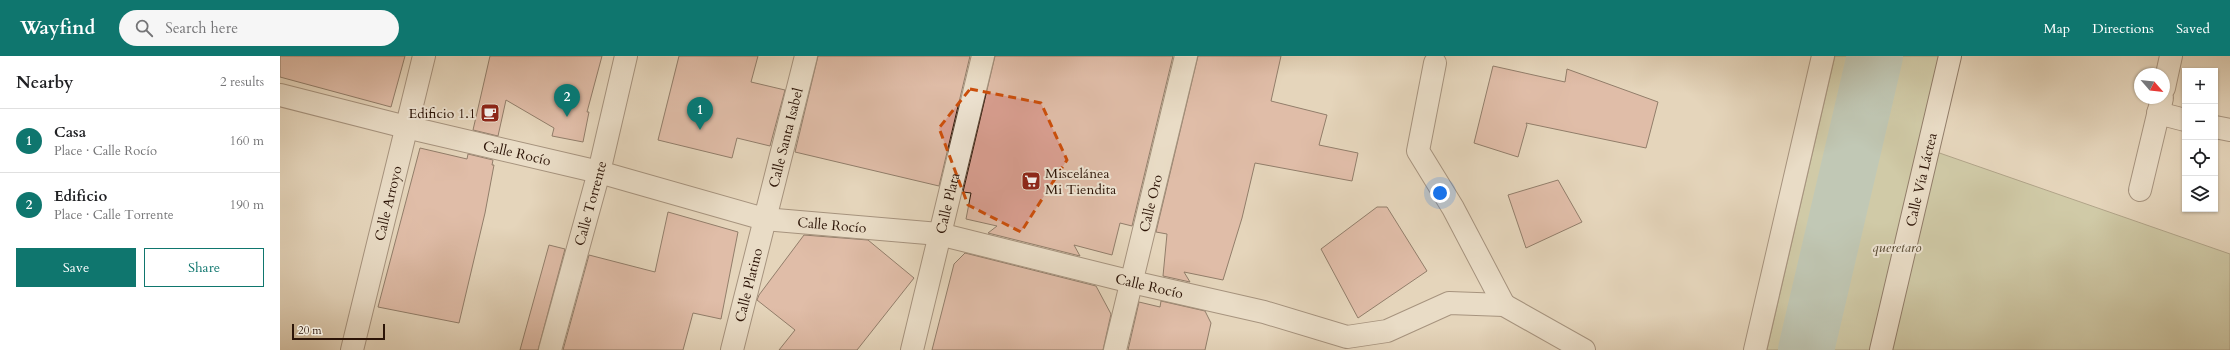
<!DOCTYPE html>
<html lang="en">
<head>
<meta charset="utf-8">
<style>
	:root { --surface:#fff; --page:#f6f6f6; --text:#202124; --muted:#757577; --line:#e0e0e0; --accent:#0f766e }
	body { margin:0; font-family:Cardo,serif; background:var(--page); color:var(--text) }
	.controls { position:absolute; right:12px; top:12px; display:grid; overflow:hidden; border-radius:0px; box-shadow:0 1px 3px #0004 }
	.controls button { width:36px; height:36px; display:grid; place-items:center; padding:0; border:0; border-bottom:1px solid var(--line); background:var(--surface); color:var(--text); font:20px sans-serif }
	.compass { position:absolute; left:1854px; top:12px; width:36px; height:36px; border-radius:50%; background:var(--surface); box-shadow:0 1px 3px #0004; rotate:118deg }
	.scale { position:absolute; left:12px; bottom:10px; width:93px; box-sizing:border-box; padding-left:4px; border:2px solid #2c1407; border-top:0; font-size:11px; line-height:14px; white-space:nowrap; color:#2c1407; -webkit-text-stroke:3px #eee4d3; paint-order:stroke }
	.you { position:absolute; left:1160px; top:137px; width:14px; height:14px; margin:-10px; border:3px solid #fff; border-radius:50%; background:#1a73e8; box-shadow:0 0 0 6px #1a73e833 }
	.badge { display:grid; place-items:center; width:26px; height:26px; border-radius:50%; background:var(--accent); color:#fff; font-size:13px; font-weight:700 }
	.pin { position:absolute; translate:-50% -33px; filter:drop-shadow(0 1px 2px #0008) }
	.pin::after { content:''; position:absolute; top:21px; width:14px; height:12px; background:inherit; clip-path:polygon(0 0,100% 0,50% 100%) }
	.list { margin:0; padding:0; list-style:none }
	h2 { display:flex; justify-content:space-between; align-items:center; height:52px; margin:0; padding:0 16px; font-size:17px }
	h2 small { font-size:13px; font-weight:400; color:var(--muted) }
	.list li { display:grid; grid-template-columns:26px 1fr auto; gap:12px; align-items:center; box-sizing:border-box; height:64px; padding:0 16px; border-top:1px solid var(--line) }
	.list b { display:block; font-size:15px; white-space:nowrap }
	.list p { margin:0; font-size:13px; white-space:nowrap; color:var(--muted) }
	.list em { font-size:13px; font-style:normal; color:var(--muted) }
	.actions { display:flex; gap:8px; padding:12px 16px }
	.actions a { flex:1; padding:9px 0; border:1px solid var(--accent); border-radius:0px; text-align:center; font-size:14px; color:var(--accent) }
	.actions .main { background:var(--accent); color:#fff }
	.icon { flex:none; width:22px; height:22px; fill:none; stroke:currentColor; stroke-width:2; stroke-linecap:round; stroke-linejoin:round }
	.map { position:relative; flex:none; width:1950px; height:294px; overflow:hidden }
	header { display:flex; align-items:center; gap:24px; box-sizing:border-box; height:56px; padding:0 20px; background:var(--accent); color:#fff }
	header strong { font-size:19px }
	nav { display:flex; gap:22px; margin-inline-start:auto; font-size:14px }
	.search { width:280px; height:36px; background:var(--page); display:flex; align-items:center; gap:10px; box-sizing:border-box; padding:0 14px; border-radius:22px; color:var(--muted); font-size:15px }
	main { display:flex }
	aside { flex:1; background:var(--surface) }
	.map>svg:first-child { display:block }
	.green { fill:#b6bd8f; stroke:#71684b }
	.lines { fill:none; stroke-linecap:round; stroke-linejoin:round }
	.river { stroke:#96b9ae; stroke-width:56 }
	.building { fill:#d99f91; stroke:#2c1407 }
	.street-casing { stroke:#5a4434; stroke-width:24 }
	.secondary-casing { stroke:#2c1407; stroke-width:24 }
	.street { stroke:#eee4d3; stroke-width:22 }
	.secondary { stroke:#eee4d3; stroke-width:22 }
	.marked { fill:none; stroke:#cc4f0b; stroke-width:3; stroke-dasharray:8 5; stroke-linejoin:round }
	.labels { text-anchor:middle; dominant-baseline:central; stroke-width:4; stroke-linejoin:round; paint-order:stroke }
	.poi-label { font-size:14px; fill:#2c1407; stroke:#eee4d3; text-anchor:end }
	.street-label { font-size:14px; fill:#2c1407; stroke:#eee4d3 }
	.park-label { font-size:14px; font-style:italic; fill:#554730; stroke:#eee4d3 }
</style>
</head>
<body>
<header>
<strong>Wayfind</strong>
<div class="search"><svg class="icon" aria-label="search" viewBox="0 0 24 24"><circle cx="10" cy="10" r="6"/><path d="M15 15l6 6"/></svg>Search here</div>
<nav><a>Map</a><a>Directions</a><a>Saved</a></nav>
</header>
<main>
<aside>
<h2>Nearby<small>2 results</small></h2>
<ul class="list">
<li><span class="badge">1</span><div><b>Casa</b><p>Place · Calle Rocío</p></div><em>160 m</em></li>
<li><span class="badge">2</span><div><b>Edificio</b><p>Place · Calle Torrente</p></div><em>190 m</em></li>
</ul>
<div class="actions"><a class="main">Save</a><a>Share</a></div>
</aside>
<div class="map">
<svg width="1950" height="294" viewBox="0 0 1950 294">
	<rect width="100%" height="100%" fill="#e5d6bb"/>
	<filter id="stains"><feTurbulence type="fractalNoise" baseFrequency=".005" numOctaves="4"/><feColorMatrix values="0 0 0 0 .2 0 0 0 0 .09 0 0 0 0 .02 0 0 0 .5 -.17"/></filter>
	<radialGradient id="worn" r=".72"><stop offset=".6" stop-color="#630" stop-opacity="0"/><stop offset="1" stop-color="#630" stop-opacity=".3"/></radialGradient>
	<polygon class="green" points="1555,0 1670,0 1648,93 1950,198 1950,294 1487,294"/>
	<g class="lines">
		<polyline class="river" points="1526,294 1595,0"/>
	</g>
	<g class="building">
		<polygon points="0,0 125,0 111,51 0,21"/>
		<polygon points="210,0 322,0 307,56 309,56 303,86 272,80 274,72 226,44 218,80 193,74"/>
		<polygon points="399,0 478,0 471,26 505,34 490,90 457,82 452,102 378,84"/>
		<polygon points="538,0 690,0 659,130 515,96"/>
		<polygon points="715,0 893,0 852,170 840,167 832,199 794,189 800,200 708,177 717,170 686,163 691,137 683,136"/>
		<polygon points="918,0 1001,0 991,45 1047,59 1039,89 1078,97 1072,125 975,107 962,162 943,224 904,216 910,226 883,220 887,178 876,176"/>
		<polygon points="1213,10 1285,26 1287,13 1378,46 1366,92 1246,67 1247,69 1238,101 1194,87"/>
		<polygon points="140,92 187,103 188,98 213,104 212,109 214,109 205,157 179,267 98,251"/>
		<polygon points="1278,124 1302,166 1246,192 1228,139"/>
		<polygon points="1097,151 1107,151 1147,215 1078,262 1041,193"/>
		<polygon points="388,156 458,176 441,263 413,257 403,294 283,294 309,199 375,216"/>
		<polygon points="524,179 588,184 634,222 577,294 499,294 515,274 477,244 479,239"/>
		<polygon points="269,189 285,193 258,294 240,294"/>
		<polygon points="685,197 816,230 831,258 823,294 652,294 674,208"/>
		<polygon points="881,245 925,255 931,267 925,294 848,294 859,246 880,251"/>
	</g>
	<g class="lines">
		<defs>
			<g id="street">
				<polyline points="1155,7 1138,95 1173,152 1224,249"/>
				<polyline points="1884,32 1891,0"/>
				<path id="s1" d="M0,39L126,71L319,116L484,163L659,178L852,226L984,256L1067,281L1107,275L1169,247L1224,249L1304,294"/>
				<polyline points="1878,57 1905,64"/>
				<polyline points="1935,71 1950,74"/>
				<polyline points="1860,134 1882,42"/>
				<path id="s2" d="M72,294L144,0"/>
				<path id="s3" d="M270,294L319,116L346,0"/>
				<path id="s4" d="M452,294L526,0"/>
				<path id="s5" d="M632,294L703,0"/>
				<path id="s6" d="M835,294L906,0"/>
				<polyline points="1475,294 1543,0"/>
			</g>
			<g id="secondary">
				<path id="s7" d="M1601,294L1670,0"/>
			</g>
		</defs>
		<use href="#street" class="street-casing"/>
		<use href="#secondary" class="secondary-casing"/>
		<use href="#street" class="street"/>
		<use href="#secondary" class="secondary"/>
	</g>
	<path d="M0 0H1950V294H0ZM690,33L761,47L787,104L741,176L688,149L659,72Z" fill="#e5d6bb" fill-opacity=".55" fill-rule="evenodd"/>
	<path class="marked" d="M690,33L761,47L787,104L741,176L688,149L659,72Z"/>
	<defs>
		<symbol id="cafe-square" viewBox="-11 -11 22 22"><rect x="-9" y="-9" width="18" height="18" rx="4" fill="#8f2418" stroke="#eee4d3"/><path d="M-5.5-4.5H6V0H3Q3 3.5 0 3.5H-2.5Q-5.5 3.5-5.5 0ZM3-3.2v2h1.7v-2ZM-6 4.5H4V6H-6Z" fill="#fff"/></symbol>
		<symbol id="supermarket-square" viewBox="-11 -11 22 22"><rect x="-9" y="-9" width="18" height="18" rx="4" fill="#8f2418" stroke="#eee4d3"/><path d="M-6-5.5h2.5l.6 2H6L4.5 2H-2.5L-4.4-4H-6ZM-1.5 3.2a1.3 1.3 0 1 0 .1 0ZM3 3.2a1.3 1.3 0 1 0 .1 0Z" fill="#fff"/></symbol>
	</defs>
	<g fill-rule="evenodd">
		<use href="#cafe-square" x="199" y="46" width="22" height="22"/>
		<use href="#supermarket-square" x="740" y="114" width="22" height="22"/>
	</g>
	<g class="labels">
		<g class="poi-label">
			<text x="196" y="57">Edificio 1.1</text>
			<text x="765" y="117" text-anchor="start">Miscelánea<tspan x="765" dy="16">Mi Tiendita</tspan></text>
		</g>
		<g class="street-label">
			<text stroke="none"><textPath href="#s4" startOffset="219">Calle Santa Isabel</textPath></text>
			<text stroke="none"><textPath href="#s1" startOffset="244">Calle Rocío</textPath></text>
			<text stroke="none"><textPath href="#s7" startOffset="175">Calle Vía Láctea</textPath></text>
			<text stroke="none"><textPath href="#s2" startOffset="151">Calle Arroyo</textPath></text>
			<text stroke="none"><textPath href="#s3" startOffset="152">Calle Torrente</textPath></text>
			<text stroke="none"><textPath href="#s5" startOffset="151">Calle Plata</textPath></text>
			<text stroke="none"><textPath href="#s6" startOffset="151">Calle Oro</textPath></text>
			<text stroke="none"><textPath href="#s1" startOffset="568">Calle Rocío</textPath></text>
			<text stroke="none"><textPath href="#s4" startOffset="67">Calle Platino</textPath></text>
			<text stroke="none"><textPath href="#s1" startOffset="892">Calle Rocío</textPath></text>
		</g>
		<g class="park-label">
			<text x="1617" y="191">queretaro</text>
		</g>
	</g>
	<rect width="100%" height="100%" filter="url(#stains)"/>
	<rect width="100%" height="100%" fill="url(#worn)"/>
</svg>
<div class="controls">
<button>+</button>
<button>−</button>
<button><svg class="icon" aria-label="locate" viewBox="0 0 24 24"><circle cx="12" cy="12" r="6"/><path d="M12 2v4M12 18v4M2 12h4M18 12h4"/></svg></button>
<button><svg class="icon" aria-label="layers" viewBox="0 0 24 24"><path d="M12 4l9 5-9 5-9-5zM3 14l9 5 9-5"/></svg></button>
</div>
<svg class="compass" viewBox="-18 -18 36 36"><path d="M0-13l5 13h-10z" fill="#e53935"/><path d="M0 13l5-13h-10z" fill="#757577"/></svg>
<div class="scale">20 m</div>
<div class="you"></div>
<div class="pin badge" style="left:420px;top:74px">1</div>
<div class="pin badge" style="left:287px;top:61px">2</div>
</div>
</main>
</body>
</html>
